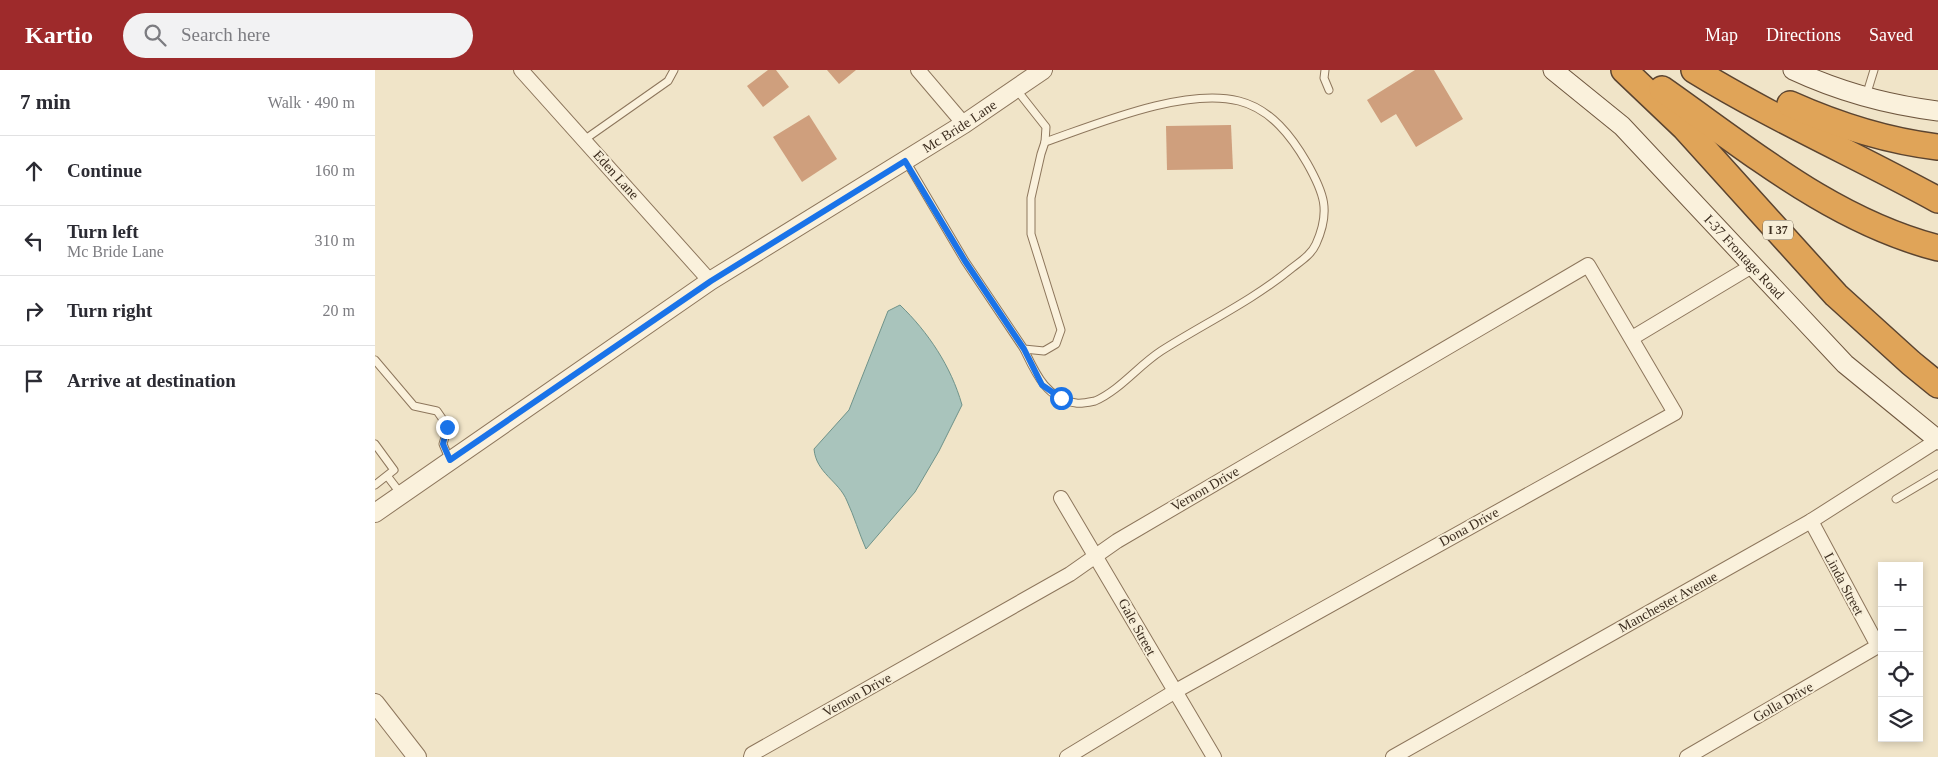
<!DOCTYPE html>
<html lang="en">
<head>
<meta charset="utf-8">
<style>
	:root { --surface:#fff; --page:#f2f2f3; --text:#2b2b33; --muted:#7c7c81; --line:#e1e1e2; --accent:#9e2a2b }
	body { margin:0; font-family:Georgia,serif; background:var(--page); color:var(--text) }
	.controls { position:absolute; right:15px; bottom:15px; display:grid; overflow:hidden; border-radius:0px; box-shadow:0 2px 8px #0003 }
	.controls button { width:45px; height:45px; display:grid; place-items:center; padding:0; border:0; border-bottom:1px solid var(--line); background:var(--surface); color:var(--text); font:25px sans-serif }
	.stop { position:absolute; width:15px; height:15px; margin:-11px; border:4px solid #1a73e8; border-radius:50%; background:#fff }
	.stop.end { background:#1a73e8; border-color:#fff; box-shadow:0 1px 5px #0008 }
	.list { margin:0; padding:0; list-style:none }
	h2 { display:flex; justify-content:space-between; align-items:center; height:65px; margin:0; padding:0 20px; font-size:21px }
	h2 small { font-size:16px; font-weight:400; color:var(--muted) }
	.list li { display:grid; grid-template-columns:32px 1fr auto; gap:15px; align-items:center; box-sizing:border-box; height:70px; padding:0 20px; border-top:1px solid var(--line) }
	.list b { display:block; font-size:19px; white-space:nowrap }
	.list p { margin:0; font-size:16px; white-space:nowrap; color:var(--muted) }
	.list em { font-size:16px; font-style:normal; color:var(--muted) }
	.icon { flex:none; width:28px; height:28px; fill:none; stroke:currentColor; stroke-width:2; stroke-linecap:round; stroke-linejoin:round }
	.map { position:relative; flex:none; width:1563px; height:687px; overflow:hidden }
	header { display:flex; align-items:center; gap:30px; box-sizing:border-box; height:70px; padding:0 25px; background:var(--accent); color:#fff }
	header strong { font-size:24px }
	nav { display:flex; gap:28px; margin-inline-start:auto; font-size:18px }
	.search { width:350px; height:45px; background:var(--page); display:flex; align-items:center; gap:12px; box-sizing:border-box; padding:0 18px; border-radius:28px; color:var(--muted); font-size:19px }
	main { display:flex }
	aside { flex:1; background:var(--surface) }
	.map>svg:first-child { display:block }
	.water { fill:#a9c4bc; stroke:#6f938a }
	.building { fill:#cf9f7d }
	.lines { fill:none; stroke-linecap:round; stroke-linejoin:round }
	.service-casing { stroke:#8d765c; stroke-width:9 }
	.minor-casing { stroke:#8d765c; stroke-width:16 }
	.tertiary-casing { stroke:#8d765c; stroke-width:20 }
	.secondary-casing { stroke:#6f573f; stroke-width:21 }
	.motorway-casing { stroke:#5b4430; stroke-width:28 }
	.service { stroke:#faf1dc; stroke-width:7 }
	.minor { stroke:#faf1dc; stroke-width:14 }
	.tertiary { stroke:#faf1dc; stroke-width:18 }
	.secondary { stroke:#faf1dc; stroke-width:19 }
	.motorway { stroke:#e0a458; stroke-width:25 }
	.route { stroke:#1a73e8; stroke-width:6 }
	.labels { text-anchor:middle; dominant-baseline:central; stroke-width:4; stroke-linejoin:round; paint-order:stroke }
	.shield { fill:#f7eed8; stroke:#756857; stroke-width:1 }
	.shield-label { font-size:12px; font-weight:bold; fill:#3d2e20 }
	.street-label { font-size:14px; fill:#3d2e20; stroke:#f7eed8 }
</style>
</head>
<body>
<header>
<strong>Kartio</strong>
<div class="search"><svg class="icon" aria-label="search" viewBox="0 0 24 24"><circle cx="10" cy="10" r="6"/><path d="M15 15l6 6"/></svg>Search here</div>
<nav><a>Map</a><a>Directions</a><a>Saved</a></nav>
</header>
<main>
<aside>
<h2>7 min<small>Walk · 490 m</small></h2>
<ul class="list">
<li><svg class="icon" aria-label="ahead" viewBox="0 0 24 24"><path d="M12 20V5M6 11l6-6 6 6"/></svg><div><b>Continue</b></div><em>160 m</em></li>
<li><svg class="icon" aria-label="left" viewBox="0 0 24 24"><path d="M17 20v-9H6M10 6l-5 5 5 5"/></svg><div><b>Turn left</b><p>Mc Bride Lane</p></div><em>310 m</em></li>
<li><svg class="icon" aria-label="right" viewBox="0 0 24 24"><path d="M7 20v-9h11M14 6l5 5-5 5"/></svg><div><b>Turn right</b></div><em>20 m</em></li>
<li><svg class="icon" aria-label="arrive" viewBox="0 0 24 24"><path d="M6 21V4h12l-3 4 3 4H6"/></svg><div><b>Arrive at destination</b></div></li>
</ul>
</aside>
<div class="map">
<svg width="1563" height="687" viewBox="0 0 1563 687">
	<rect width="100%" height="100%" fill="#f0e4c8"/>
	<path class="water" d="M525,235C553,262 576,296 587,335L564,381L540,422L491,479C484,463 479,446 472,431C464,411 441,403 439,379L474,340L513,241Z"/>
	<g class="building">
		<polygon points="393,0 401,0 414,17 388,37 372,16"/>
		<polygon points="452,0 481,0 464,14"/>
		<polygon points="1040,0 1059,0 1088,49 1041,77 1021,44 1006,53 992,30"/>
		<polygon points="434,45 462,89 427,112 398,67"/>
		<polygon points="856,55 858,99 792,100 791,56"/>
	</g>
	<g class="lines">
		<defs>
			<g id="service">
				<polyline points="950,0 949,8 954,20"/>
				<polyline points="1491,26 1499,0"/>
				<polyline points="209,70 293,11 299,0"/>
				<polyline points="531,91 590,191 649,279 669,281 681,274 686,260 656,164 656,128 666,84 670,72 671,57 641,19"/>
				<path d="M649,279C660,302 671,329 701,333C706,334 715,332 720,331C745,320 763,296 786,281C830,253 877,231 917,198C926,191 936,185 941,174C956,141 949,123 932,93C917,67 896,39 864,31C810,17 722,54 670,72"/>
				<polyline points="0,290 39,336 62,341 73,357 68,374 75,391"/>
				<polyline points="0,374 19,400 0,415"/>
				<polyline points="13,407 26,424"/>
				<polyline points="1521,429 1563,404"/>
			</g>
			<g id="minor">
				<polyline points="146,0 335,211"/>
				<polyline points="543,0 589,54"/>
				<polyline points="1257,268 1377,196"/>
				<polyline points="686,428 839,687"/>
				<polyline points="376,687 377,684 695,504 742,471 1213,195 1300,343 799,622 692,687"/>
				<polyline points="1018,687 1436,451 1563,370"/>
				<polyline points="1312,687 1503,576 1436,451"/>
			</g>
			<g id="tertiary">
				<path id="s1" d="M0,443L335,211L589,54L668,0"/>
				<polyline points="0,633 42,687"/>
			</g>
			<g id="secondary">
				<path id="s2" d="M1178,0L1247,56L1470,294L1563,370"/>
				<path d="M1418,0C1463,21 1514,35 1563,41"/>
			</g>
			<g id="motorway">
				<polyline points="1249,0 1310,58 1461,225 1536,293 1563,315"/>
				<path d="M1319,0C1397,48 1483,86 1563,130"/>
				<path d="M1287,19C1374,80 1458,151 1563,178"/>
				<path d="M1415,34C1462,55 1512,71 1563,77"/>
			</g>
		</defs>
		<use href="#service" class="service-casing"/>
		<use href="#minor" class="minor-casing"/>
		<use href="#tertiary" class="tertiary-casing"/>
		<use href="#secondary" class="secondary-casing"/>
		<use href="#motorway" class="motorway-casing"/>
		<use href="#service" class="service"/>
		<use href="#minor" class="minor"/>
		<use href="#tertiary" class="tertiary"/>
		<use href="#secondary" class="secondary"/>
		<use href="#motorway" class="motorway"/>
	</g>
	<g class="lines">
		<polyline class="route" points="72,357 68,374 75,390 336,211 530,91 590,191 649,279 667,315 686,328"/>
	</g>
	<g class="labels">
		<rect class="shield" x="1388" y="150.5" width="30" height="19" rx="4"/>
		<g class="shield-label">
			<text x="1403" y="160">I 37</text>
		</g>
		<g class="street-label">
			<text stroke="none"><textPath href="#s1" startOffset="701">Mc Bride Lane</textPath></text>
			<text transform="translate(241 105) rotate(48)">Eden Lane</text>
			<text stroke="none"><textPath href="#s2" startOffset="268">I-37 Frontage Road</textPath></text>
			<text transform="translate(830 419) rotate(-30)">Vernon Drive</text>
			<text transform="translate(1094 457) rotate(-29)">Dona Drive</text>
			<text transform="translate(1469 514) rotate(62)">Linda Street</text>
			<text transform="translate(1293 532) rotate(-29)">Manchester Avenue</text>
			<text transform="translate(762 557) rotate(61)">Gale Street</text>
			<text transform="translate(482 625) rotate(-29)">Vernon Drive</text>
			<text transform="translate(1408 632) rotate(-30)">Golla Drive</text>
		</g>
	</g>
</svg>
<div class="controls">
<button>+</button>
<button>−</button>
<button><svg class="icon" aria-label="locate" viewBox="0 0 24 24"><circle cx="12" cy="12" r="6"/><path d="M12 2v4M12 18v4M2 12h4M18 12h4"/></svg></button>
<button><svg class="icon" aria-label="layers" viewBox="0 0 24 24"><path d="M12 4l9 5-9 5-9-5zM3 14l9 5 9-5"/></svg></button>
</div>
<div class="stop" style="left:686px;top:328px"></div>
<div class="stop end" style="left:72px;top:357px"></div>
</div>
</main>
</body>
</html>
